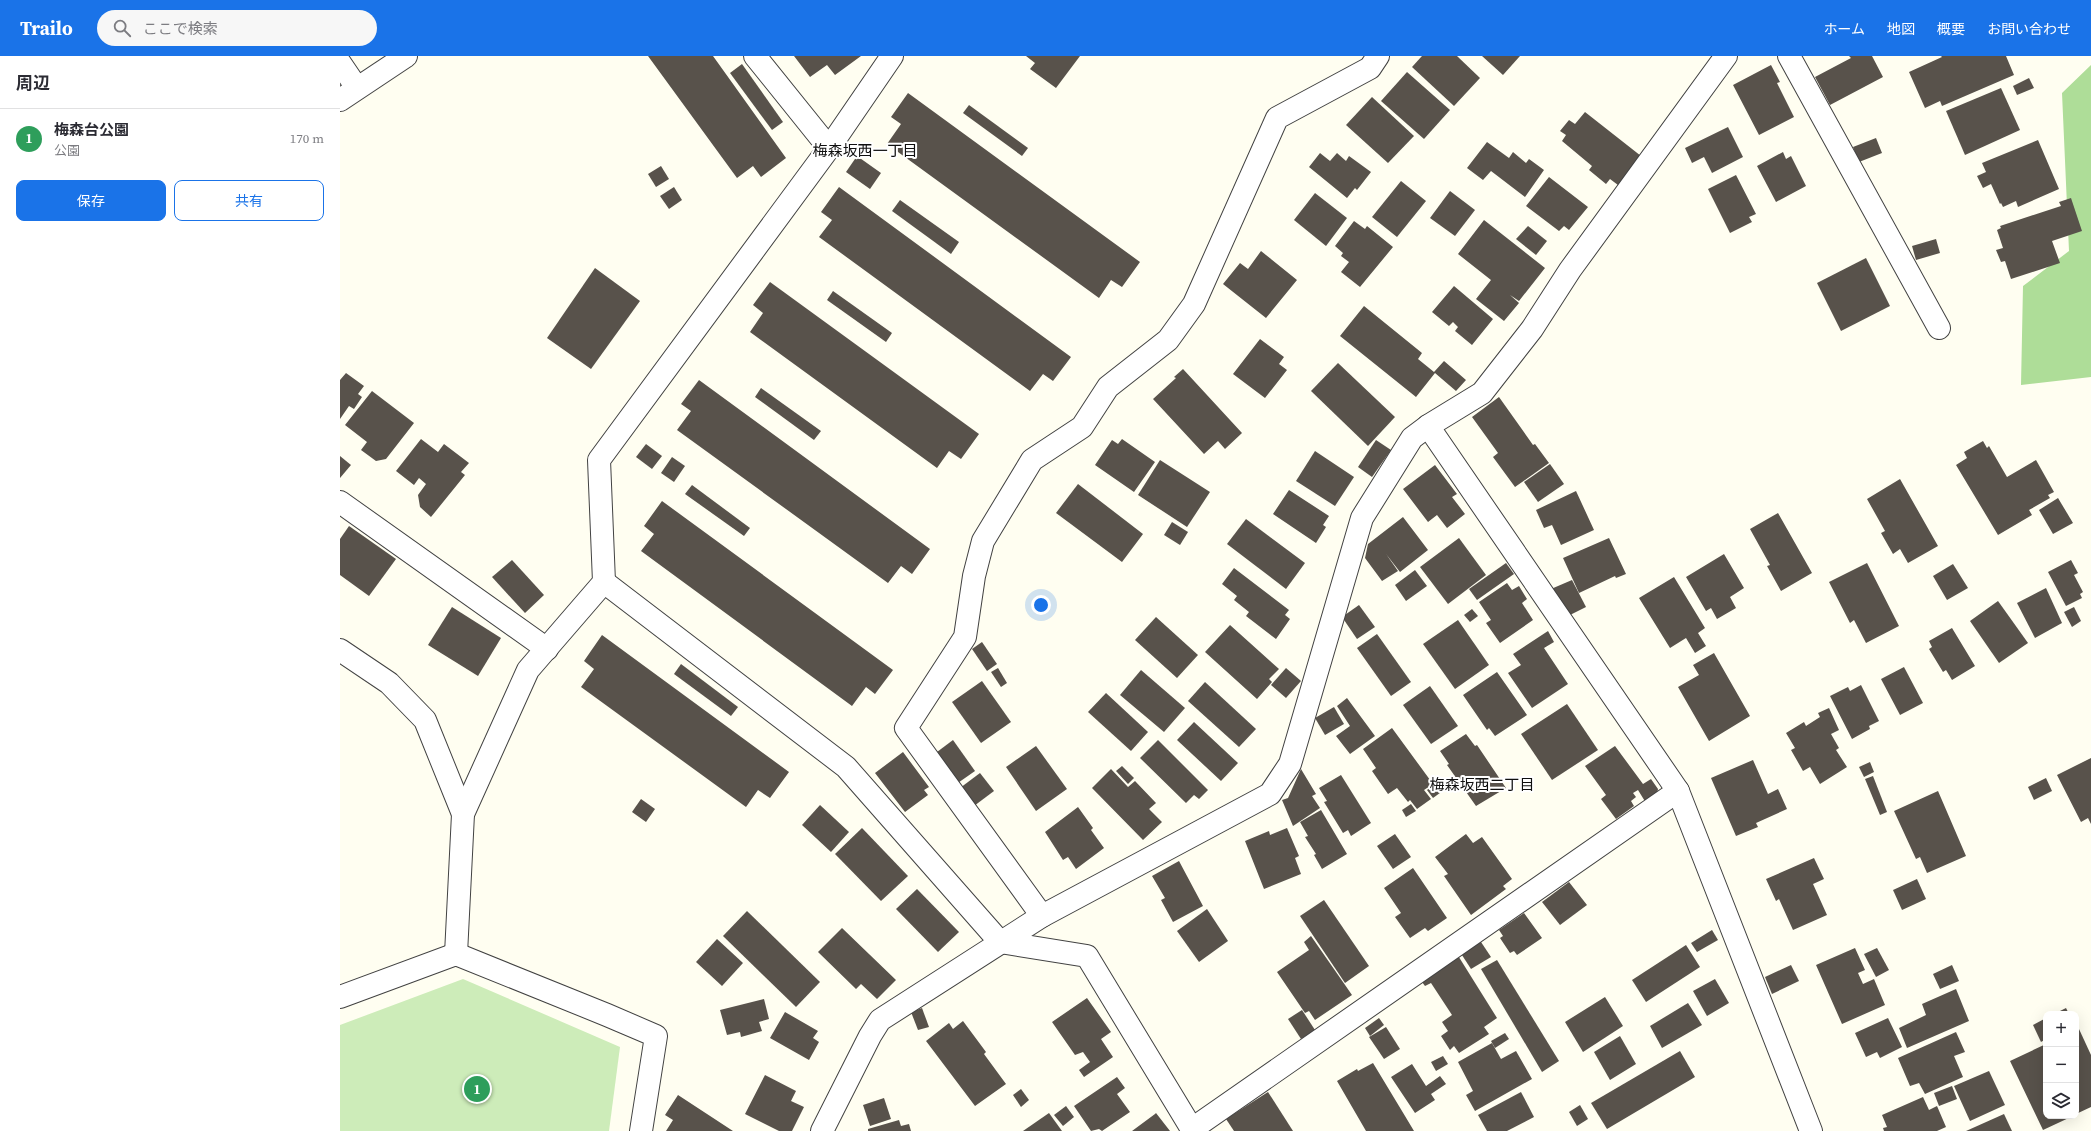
<!DOCTYPE html>
<html lang="ja">
<head>
<meta charset="utf-8">
<style>
	:root { --surface:#fff; --page:#f7f7f7; --text:#2b2b33; --muted:#7c7c81; --line:#e1e1e2; --accent:#1a73e8 }
	body { margin:0; font-family:"Source Serif 4","Noto Sans JP",serif; background:var(--page); color:var(--text) }
	.controls { position:absolute; right:12px; bottom:12px; display:grid; overflow:hidden; border-radius:8px; box-shadow:0 4px 16px #0002 }
	.controls button { width:36px; height:36px; display:grid; place-items:center; padding:0; border:0; border-bottom:1px solid var(--line); background:var(--surface); color:var(--text); font:20px sans-serif }
	.you { position:absolute; left:701px; top:549px; width:14px; height:14px; margin:-10px; border:3px solid #fff; border-radius:50%; background:#1a73e8; box-shadow:0 0 0 6px #1a73e833 }
	.badge { display:grid; place-items:center; width:26px; height:26px; border-radius:50%; background:var(--accent); color:#fff; font-size:13px; font-weight:700 }
	.pin { position:absolute; translate:-50% -50%; border:2px solid #fff; box-shadow:0 1px 4px #0006 }
	.list { margin:0; padding:0; list-style:none }
	h2 { display:flex; justify-content:space-between; align-items:center; height:52px; margin:0; padding:0 16px; font-size:17px }
	h2 small { font-size:13px; font-weight:400; color:var(--muted) }
	.list li { display:grid; grid-template-columns:26px 1fr auto; gap:12px; align-items:center; box-sizing:border-box; height:60px; padding:0 16px; border-top:1px solid var(--line) }
	.list b { display:block; font-size:15px; white-space:nowrap }
	.list p { margin:0; font-size:13px; white-space:nowrap; color:var(--muted) }
	.list em { font-size:13px; font-style:normal; color:var(--muted) }
	.actions { display:flex; gap:8px; padding:12px 16px }
	.actions a { flex:1; padding:9px 0; border:1px solid var(--accent); border-radius:8px; text-align:center; font-size:14px; color:var(--accent) }
	.actions .main { background:var(--accent); color:#fff }
	.icon { flex:none; width:22px; height:22px; fill:none; stroke:currentColor; stroke-width:2; stroke-linecap:round; stroke-linejoin:round }
	.map { position:relative; flex:none; width:1751px; height:1075px; overflow:hidden }
	header { display:flex; align-items:center; gap:24px; box-sizing:border-box; height:56px; padding:0 20px; background:var(--accent); color:#fff }
	header strong { font-size:19px }
	nav { display:flex; gap:22px; margin-inline-start:auto; font-size:14px }
	.search { width:280px; height:36px; background:var(--page); display:flex; align-items:center; gap:10px; box-sizing:border-box; padding:0 14px; border-radius:22px; color:var(--muted); font-size:15px }
	main { display:flex }
	aside { flex:1; background:var(--surface) }
	.map>svg:first-child { display:block }
	.green { fill:#cdecb9 }
	.forest { fill:#aedd98 }
	.building { fill:#58524b }
	.lines { fill:none; stroke-linecap:round; stroke-linejoin:round }
	.street-casing { stroke:#424242; stroke-width:24 }
	.street { stroke:#fff; stroke-width:22 }
	.labels { text-anchor:middle; dominant-baseline:central; stroke-width:4; stroke-linejoin:round; paint-order:stroke }
	.neighbourhood-label { font-size:15px; fill:#0f0f0f; stroke:#fff }
</style>
</head>
<body>
<header>
<strong>Trailo</strong>
<div class="search"><svg class="icon" aria-label="search" viewBox="0 0 24 24"><circle cx="10" cy="10" r="6"/><path d="M15 15l6 6"/></svg>ここで検索</div>
<nav><a>ホーム</a><a>地図</a><a>概要</a><a>お問い合わせ</a></nav>
</header>
<main>
<aside>
<h2>周辺<small></small></h2>
<ul class="list">
<li><span class="badge" style="background:#2e9e5b">1</span><div><b>梅森台公園</b><p>公園</p></div><em>170 m</em></li>
</ul>
<div class="actions"><a class="main">保存</a><a>共有</a></div>
</aside>
<div class="map">
<svg width="1751" height="1075" viewBox="0 0 1751 1075">
	<rect width="100%" height="100%" fill="#fffef1"/>
	<polygon class="green" points="123,923 280,991 269,1075 0,1075 0,969"/>
	<polygon class="forest" points="1751,9 1751,321 1681,329 1683,230 1729,195 1722,37"/>
	<g class="building">
		<polygon points="308,0 373,0 446,102 421,121 413,110 397,122"/>
		<polygon points="454,0 521,0 495,19 487,9 470,21"/>
		<polygon points="686,0 740,0 716,32 690,13 695,7"/>
		<polygon points="1082,0 1117,0 1140,22 1114,50 1072,11"/>
		<polygon points="1142,0 1180,0 1163,19"/>
		<polygon points="1509,0 1532,0 1543,21 1490,49 1475,21 1511,2"/>
		<polygon points="1601,0 1666,0 1674,19 1602,50 1600,45 1585,52 1569,16 1602,1"/>
		<polygon points="402,8 443,66 432,74 390,17"/>
		<polygon points="1431,9 1440,26 1437,27 1454,61 1419,79 1393,29"/>
		<polygon points="1067,16 1110,54 1084,83 1041,45"/>
		<polygon points="1689,22 1694,32 1677,39 1673,30"/>
		<polygon points="1661,32 1680,74 1625,99 1606,55"/>
		<polygon points="568,37 800,206 782,231 771,224 759,242 547,88 561,68 551,61"/>
		<polygon points="1032,41 1074,80 1048,107 1006,69"/>
		<polygon points="629,49 688,92 682,100 623,57"/>
		<polygon points="1245,56 1301,100 1278,129 1270,123 1266,128 1249,114 1252,110 1222,85 1226,79 1220,75 1229,64 1235,68"/>
		<polygon points="1388,71 1403,101 1372,117 1364,101 1352,107 1345,92"/>
		<polygon points="1536,82 1542,97 1519,106 1513,91"/>
		<polygon points="1698,84 1719,133 1678,151 1676,145 1663,151 1661,147 1660,148 1651,128 1643,132 1637,120 1646,116 1642,107"/>
		<polygon points="1147,86 1169,102 1173,96 1186,107 1189,103 1204,114 1185,141 1151,115 1143,124 1127,112"/>
		<polygon points="1443,96 1446,103 1451,100 1466,130 1436,146 1417,110"/>
		<polygon points="980,97 990,105 997,97 1006,105 1009,100 1031,116 1017,134 1015,132 1007,142 969,111"/>
		<polygon points="517,100 541,117 530,133 506,116"/>
		<polygon points="321,110 329,123 316,131 308,118"/>
		<polygon points="1396,119 1416,158 1409,161 1412,166 1390,177 1368,133"/>
		<polygon points="1209,121 1248,151 1229,174 1224,170 1219,175 1186,150"/>
		<polygon points="1061,125 1086,145 1057,181 1032,161"/>
		<polygon points="334,131 342,144 329,153 320,140"/>
		<polygon points="499,131 731,301 713,325 703,318 690,335 479,181 492,164 481,156"/>
		<polygon points="1110,135 1135,154 1115,180 1090,162"/>
		<polygon points="975,137 1007,162 986,190 954,164"/>
		<polygon points="1731,142 1742,175 1712,185 1720,207 1671,223 1665,205 1661,206 1656,194 1663,192 1657,174 1661,172 1660,170 1721,150 1719,146"/>
		<polygon points="560,144 619,186 611,198 552,155"/>
		<polygon points="1144,164 1205,212 1179,245 1170,239 1179,247 1164,265 1136,243 1151,224 1118,198"/>
		<polygon points="1014,165 1025,173 1027,170 1053,191 1020,231 1001,216 1009,206 1001,200 1003,197 995,190"/>
		<polygon points="1188,170 1207,185 1196,199 1176,183"/>
		<polygon points="1596,183 1600,197 1576,204 1572,190"/>
		<polygon points="921,195 957,224 926,262 883,228 900,207 908,213"/>
		<polygon points="1526,202 1550,250 1501,275 1477,227"/>
		<polygon points="255,212 300,245 251,313 207,282"/>
		<polygon points="430,226 639,378 621,403 609,395 597,412 410,276 423,257 413,249"/>
		<polygon points="1114,230 1153,263 1132,289 1115,275 1118,271 1113,266 1109,270 1092,256"/>
		<polygon points="493,235 552,277 546,286 487,244"/>
		<polygon points="1024,250 1082,297 1078,303 1094,316 1104,305 1126,324 1116,335 1095,317 1076,341 1000,280"/>
		<polygon points="920,283 944,301 939,308 947,314 925,342 893,318"/>
		<polygon points="998,307 1055,361 1028,390 971,335"/>
		<polygon points="843,313 902,377 885,393 878,385 864,398 813,343 836,322 834,321"/>
		<polygon points="6,317 24,330 18,338 22,341 14,353 9,350 0,363 0,324"/>
		<polygon points="359,324 590,493 572,518 561,510 548,527 337,374 351,355 341,348"/>
		<polygon points="421,332 481,375 474,384 415,341"/>
		<polygon points="32,335 74,367 46,403 36,405 21,394 27,386 5,369"/>
		<polygon points="1159,341 1193,389 1195,388 1209,407 1175,431 1153,401 1158,397 1132,361"/>
		<polygon points="81,383 98,396 104,388 129,407 121,416 125,419 91,461 80,451 78,439 86,428 79,422 74,429 56,415"/>
		<polygon points="782,383 815,406 794,436 755,409 772,384 778,388"/>
		<polygon points="1036,384 1051,394 1032,421 1018,411"/>
		<polygon points="1643,385 1647,392 1649,390 1667,421 1696,404 1714,436 1708,439 1710,442 1689,454 1692,459 1658,479 1616,409 1627,402 1624,396"/>
		<polygon points="306,388 322,400 312,413 296,401"/>
		<polygon points="975,395 1014,421 995,450 956,425"/>
		<polygon points="0,400 11,409 0,422"/>
		<polygon points="332,401 345,410 334,426 321,417"/>
		<polygon points="820,404 870,436 847,471 798,439"/>
		<polygon points="1210,408 1224,428 1198,446 1184,426"/>
		<polygon points="1095,409 1117,438 1112,441 1125,458 1107,472 1097,459 1088,466 1063,433"/>
		<polygon points="1560,423 1598,490 1568,507 1560,493 1553,498 1541,477 1545,475 1527,443"/>
		<polygon points="738,428 803,478 782,506 716,457"/>
		<polygon points="352,429 410,472 404,480 345,438"/>
		<polygon points="949,434 989,460 983,469 986,471 976,487 933,458"/>
		<polygon points="1236,435 1254,474 1221,489 1212,469 1204,472 1196,454"/>
		<polygon points="1718,442 1733,467 1713,478 1699,454"/>
		<polygon points="322,445 553,614 535,638 526,631 512,650 301,495 314,478 304,470"/>
		<polygon points="1438,457 1472,517 1441,535 1427,510 1430,509 1410,473"/>
		<polygon points="1063,461 1088,494 1060,516 1046,498 1058,515 1042,525 1025,502 1028,488"/>
		<polygon points="906,463 965,507 946,533 887,488"/>
		<polygon points="832,466 848,476 840,489 824,479"/>
		<polygon points="9,470 56,503 29,540 0,519 0,483"/>
		<polygon points="1119,482 1146,519 1108,548 1080,511"/>
		<polygon points="1269,482 1286,518 1276,522 1275,520 1239,537 1223,502"/>
		<polygon points="1384,498 1404,532 1390,541 1396,552 1377,563 1371,552 1366,555 1346,521"/>
		<polygon points="172,504 204,539 185,557 152,521"/>
		<polygon points="1731,504 1738,517 1734,519 1743,536 1740,538 1742,542 1726,550 1708,516"/>
		<polygon points="1166,507 1174,518 1137,544 1129,533"/>
		<polygon points="1527,507 1559,570 1526,587 1514,564 1510,567 1489,526"/>
		<polygon points="1613,508 1628,532 1607,544 1593,520"/>
		<polygon points="894,512 949,554 945,559 950,563 936,583 906,560 909,556 894,544 897,540 882,528"/>
		<polygon points="1075,514 1087,530 1066,545 1055,529"/>
		<polygon points="1334,521 1365,572 1358,577 1366,590 1355,597 1346,582 1330,592 1299,542"/>
		<polygon points="1232,524 1246,551 1228,560 1211,533"/>
		<polygon points="1167,527 1172,534 1179,530 1187,543 1182,547 1193,564 1160,587 1146,567 1151,564 1139,546"/>
		<polygon points="1706,532 1722,567 1695,582 1677,547"/>
		<polygon points="1658,545 1688,587 1659,607 1630,565"/>
		<polygon points="1019,549 1035,571 1017,583 1002,561"/>
		<polygon points="112,551 161,582 138,620 88,589"/>
		<polygon points="1734,551 1741,565 1732,571 1724,556"/>
		<polygon points="1132,553 1138,560 1130,566 1124,559"/>
		<polygon points="816,561 858,599 837,622 795,584"/>
		<polygon points="1118,564 1149,609 1115,633 1083,588"/>
		<polygon points="890,569 939,613 929,623 932,626 917,643 865,596"/>
		<polygon points="1612,572 1635,610 1612,624 1606,614 1603,616 1589,593 1592,591 1589,585"/>
		<polygon points="1208,575 1214,586 1204,592 1228,628 1192,652 1168,617 1181,609 1173,598"/>
		<polygon points="1037,578 1071,626 1051,640 1017,592"/>
		<polygon points="262,579 449,716 430,742 418,734 406,751 241,631 254,613 244,605"/>
		<polygon points="642,586 657,608 647,615 632,593"/>
		<polygon points="1374,597 1410,660 1369,685 1338,631 1359,619 1353,609"/>
		<polygon points="341,608 398,651 391,660 334,618"/>
		<polygon points="1564,611 1583,647 1560,659 1541,623"/>
		<polygon points="658,612 667,627 661,631 651,616"/>
		<polygon points="946,612 961,625 946,642 931,629"/>
		<polygon points="801,614 845,652 824,676 780,639"/>
		<polygon points="1157,616 1187,659 1155,680 1149,672 1147,674 1123,639"/>
		<polygon points="642,625 671,666 641,687 612,646"/>
		<polygon points="865,626 916,673 899,691 848,645"/>
		<polygon points="1521,629 1539,665 1529,670 1530,673 1512,683 1490,640 1508,631 1510,635"/>
		<polygon points="1090,630 1118,670 1091,688 1063,649"/>
		<polygon points="766,637 808,676 791,695 748,656"/>
		<polygon points="1007,642 1035,680 1010,698 996,680 1010,670 997,650"/>
		<polygon points="1227,648 1258,694 1212,724 1181,678"/>
		<polygon points="994,651 1004,668 985,679 975,662"/>
		<polygon points="1489,652 1499,674 1491,678 1499,692 1496,694 1507,711 1480,728 1470,711 1463,715 1451,694 1455,692 1446,677 1464,666 1466,670 1480,661 1478,657"/>
		<polygon points="854,666 898,707 881,725 837,684"/>
		<polygon points="1052,672 1093,728 1084,734 1091,743 1077,753 1070,744 1068,746 1057,732 1048,738 1032,715 1036,712 1023,693"/>
		<polygon points="1126,678 1135,690 1137,689 1166,732 1136,750 1107,709 1109,708 1100,695"/>
		<polygon points="613,684 635,715 615,729 593,699"/>
		<polygon points="818,684 868,734 859,743 854,739 846,747 800,702"/>
		<polygon points="696,690 727,733 696,755 666,711"/>
		<polygon points="1275,690 1303,728 1311,723 1318,733 1317,738 1306,747 1298,734 1293,737 1296,741 1291,745 1294,750 1276,763 1261,743 1266,739 1245,710"/>
		<polygon points="563,696 589,731 584,734 588,739 565,756 535,717"/>
		<polygon points="1751,702 1751,768 1748,762 1741,766 1717,719"/>
		<polygon points="1413,704 1428,738 1438,733 1447,753 1416,767 1418,771 1396,780 1371,722"/>
		<polygon points="1530,706 1534,716 1524,721 1519,711"/>
		<polygon points="782,710 794,722 788,728 776,715"/>
		<polygon points="771,713 788,731 795,725 816,747 809,753 822,766 803,784 752,732"/>
		<polygon points="961,713 976,738 972,740 980,752 953,770 942,744 948,742"/>
		<polygon points="640,717 654,735 634,750 620,732"/>
		<polygon points="1001,719 1031,767 1011,780 1008,774 1003,777 984,746 987,745 979,732"/>
		<polygon points="1533,720 1547,756 1540,759 1525,723"/>
		<polygon points="1706,722 1712,735 1694,744 1688,731"/>
		<polygon points="1098,726 1104,734 1093,742 1087,734"/>
		<polygon points="1598,735 1626,800 1587,817 1580,801 1576,803 1554,755"/>
		<polygon points="301,743 315,753 306,766 292,756"/>
		<polygon points="1071,748 1076,755 1066,761 1062,754"/>
		<polygon points="480,749 509,776 491,796 462,769"/>
		<polygon points="738,751 753,772 751,774 764,792 736,813 728,801 723,804 705,776"/>
		<polygon points="981,754 1007,798 982,813 974,799 976,798 965,781 968,780 960,766"/>
		<polygon points="522,772 568,820 541,845 495,798"/>
		<polygon points="947,772 959,800 955,802 961,818 924,833 905,785 929,775 930,779"/>
		<polygon points="1055,778 1071,801 1053,813 1037,790"/>
		<polygon points="1126,778 1133,787 1142,781 1172,823 1163,830 1166,833 1131,859 1104,820 1108,818 1095,801"/>
		<polygon points="1474,802 1484,823 1473,828 1487,859 1453,874 1439,843 1436,845 1426,823"/>
		<polygon points="839,805 863,850 833,866 821,844 825,842 812,820"/>
		<polygon points="1073,812 1107,862 1088,875 1085,872 1070,882 1055,861 1061,857 1044,832"/>
		<polygon points="1577,823 1586,843 1562,854 1553,834"/>
		<polygon points="1229,826 1247,849 1220,869 1202,846"/>
		<polygon points="577,833 619,876 598,896 556,853"/>
		<polygon points="984,844 1029,910 1005,927 960,860"/>
		<polygon points="867,853 888,885 859,906 837,875"/>
		<polygon points="407,855 480,926 456,951 383,880"/>
		<polygon points="1184,857 1202,882 1177,899 1174,895 1170,897 1160,882 1163,880 1159,874"/>
		<polygon points="502,872 556,924 537,943 521,928 516,933 478,896"/>
		<polygon points="1372,874 1378,884 1357,896 1351,887"/>
		<polygon points="971,880 1012,939 975,964 969,955 965,957 937,916 969,894 964,886"/>
		<polygon points="377,883 403,907 382,930 356,906"/>
		<polygon points="1139,883 1151,901 1131,913 1120,896"/>
		<polygon points="1346,889 1360,911 1306,946 1292,924"/>
		<polygon points="1515,892 1525,914 1518,917 1523,928 1534,923 1545,949 1502,968 1476,909"/>
		<polygon points="1537,892 1549,914 1536,921 1524,898"/>
		<polygon points="1117,898 1157,962 1144,971 1149,978 1119,997 1114,990 1110,994 1101,980 1108,975 1102,966 1112,959 1091,927 1085,930 1079,922"/>
		<polygon points="1157,904 1219,1005 1202,1016 1141,913"/>
		<polygon points="1451,909 1459,925 1432,938 1425,921"/>
		<polygon points="1612,909 1619,925 1600,933 1593,918"/>
		<polygon points="1375,923 1389,947 1367,960 1353,935"/>
		<polygon points="1616,933 1629,965 1567,992 1559,972 1586,959 1582,948"/>
		<polygon points="1265,941 1283,970 1243,996 1225,966"/>
		<polygon points="747,942 771,976 761,983 773,1001 744,1021 739,1014 750,1006 743,996 735,999 712,966"/>
		<polygon points="424,943 429,963 419,966 422,975 401,981 400,976 387,979 380,954"/>
		<polygon points="1348,947 1362,969 1322,992 1310,970"/>
		<polygon points="582,952 589,971 578,974 571,956"/>
		<polygon points="1726,952 1729,958 1714,958"/>
		<polygon points="962,954 975,974 961,983 948,963"/>
		<polygon points="445,956 478,975 473,982 479,986 469,1004 430,982"/>
		<polygon points="1039,962 1044,969 1030,980 1025,972"/>
		<polygon points="1548,962 1562,991 1540,1002 1537,996 1526,1001 1515,977"/>
		<polygon points="1706,962 1706,983 1701,986 1693,969"/>
		<polygon points="623,965 646,996 644,998 666,1028 635,1050 586,985 609,967 613,973"/>
		<polygon points="1046,971 1060,993 1044,1003 1029,981"/>
		<polygon points="1739,973 1751,999 1751,1051 1736,1058 1736,974"/>
		<polygon points="1616,976 1625,996 1614,1000 1623,1021 1585,1038 1579,1027 1570,1030 1558,1002"/>
		<polygon points="1165,977 1169,983 1155,992 1151,985"/>
		<polygon points="1280,980 1296,1008 1270,1024 1254,996"/>
		<polygon points="1152,987 1161,1003 1176,995 1192,1023 1135,1055 1126,1039 1133,1035 1118,1006"/>
		<polygon points="1706,988 1706,1060 1733,1060 1703,1074 1670,1005"/>
		<polygon points="1340,995 1355,1021 1267,1073 1251,1047"/>
		<polygon points="1103,1000 1108,1008 1096,1015 1091,1006"/>
		<polygon points="1033,1007 1065,1060 1074,1075 1026,1075 997,1025 1017,1013 1018,1015"/>
		<polygon points="1072,1008 1086,1030 1100,1020 1106,1028 1091,1038 1095,1044 1075,1057 1051,1021"/>
		<polygon points="1649,1015 1665,1049 1630,1065 1614,1030"/>
		<polygon points="425,1019 456,1035 451,1045 464,1051 452,1075 439,1075 405,1058"/>
		<polygon points="777,1021 785,1032 777,1038 790,1056 762,1075 759,1073 751,1075 734,1050"/>
		<polygon points="1612,1030 1617,1043 1599,1050 1594,1037"/>
		<polygon points="681,1033 689,1044 681,1051 673,1039"/>
		<polygon points="928,1036 953,1075 894,1075 886,1063"/>
		<polygon points="1181,1036 1194,1061 1167,1075 1147,1075 1138,1059"/>
		<polygon points="338,1039 393,1075 326,1075 333,1064 325,1059"/>
		<polygon points="1583,1041 1589,1054 1597,1050 1606,1071 1597,1075 1544,1075 1543,1072 1547,1071 1542,1059"/>
		<polygon points="544,1042 551,1063 530,1070 523,1049"/>
		<polygon points="1240,1049 1248,1063 1237,1070 1229,1056"/>
		<polygon points="726,1050 734,1061 723,1070 714,1059"/>
		<polygon points="709,1057 722,1075 683,1075"/>
		<polygon points="816,1057 830,1075 792,1075 815,1058"/>
		<polygon points="1664,1058 1672,1075 1626,1075"/>
		<polygon points="559,1064 561,1070 569,1068 571,1075 528,1075 528,1073"/>
	</g>
	<g class="lines">
		<defs>
			<g id="street">
				<polyline points="415,0 489,92"/>
				<polyline points="1449,0 1599,272"/>
				<polyline points="0,7 17,32"/>
				<polyline points="0,44 66,0"/>
				<polyline points="1088,370 1338,735 1471,1075"/>
				<polyline points="0,446 207,593"/>
				<polyline points="264,526 506,711 660,886 747,900 853,1075"/>
				<polyline points="0,594 49,627 85,664 123,758"/>
				<polyline points="702,860 566,672 625,581 634,520 643,485 692,404 742,371 768,331 828,284 854,248 937,62 1030,12 1038,0"/>
				<polyline points="116,898 123,758 188,614 264,526 259,404 489,92 552,0"/>
				<polyline points="0,941 116,898 267,959 316,980 301,1075"/>
				<polyline points="852,1073 1338,735"/>
				<polyline points="482,1075 530,980 540,964 702,860 930,738 950,708 1022,462 1072,382 1088,370 1142,337 1192,273 1230,214 1386,0"/>
			</g>
		</defs>
		<use href="#street" class="street-casing"/>
		<use href="#street" class="street"/>
	</g>
	<g class="labels">
		<g class="neighbourhood-label">
			<text x="525" y="94">梅森坂西一丁目</text>
			<text x="1142" y="728">梅森坂西二丁目</text>
		</g>
	</g>
</svg>
<div class="controls">
<button>+</button>
<button>−</button>
<button><svg class="icon" aria-label="layers" viewBox="0 0 24 24"><path d="M12 4l9 5-9 5-9-5zM3 14l9 5 9-5"/></svg></button>
</div>
<div class="you"></div>
<div class="pin badge" style="left:137px;top:1033px;background:#2e9e5b">1</div>
</div>
</main>
</body>
</html>
